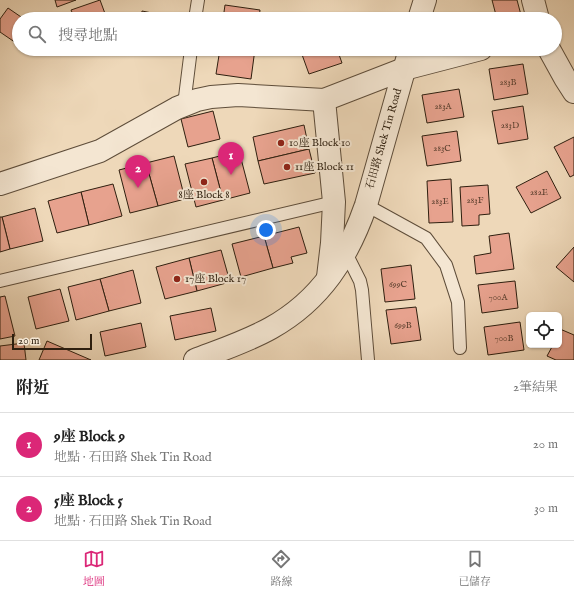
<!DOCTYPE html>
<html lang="zh-TW">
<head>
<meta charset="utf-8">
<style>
	:root { --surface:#fff; --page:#f6f6f6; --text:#222; --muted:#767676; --line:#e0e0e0; --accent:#db2777 }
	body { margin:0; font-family:"IM FELL English","Noto Serif TC",serif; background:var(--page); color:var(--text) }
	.controls { position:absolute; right:12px; bottom:12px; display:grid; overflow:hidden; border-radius:6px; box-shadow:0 1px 3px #0004 }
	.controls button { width:36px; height:36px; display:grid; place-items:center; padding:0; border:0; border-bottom:1px solid var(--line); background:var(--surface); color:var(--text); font:20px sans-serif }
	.scale { position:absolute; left:12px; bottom:10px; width:80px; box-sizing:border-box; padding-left:4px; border:2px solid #2e1f0f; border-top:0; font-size:11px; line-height:14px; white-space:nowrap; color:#2e1f0f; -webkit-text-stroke:3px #f4e6d2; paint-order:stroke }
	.you { position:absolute; left:266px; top:230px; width:14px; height:14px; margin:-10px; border:3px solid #fff; border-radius:50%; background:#1a73e8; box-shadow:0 0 0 6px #1a73e833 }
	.badge { display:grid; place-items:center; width:26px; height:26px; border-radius:50%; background:var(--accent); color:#fff; font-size:13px; font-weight:700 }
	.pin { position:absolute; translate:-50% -33px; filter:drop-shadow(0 1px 2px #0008) }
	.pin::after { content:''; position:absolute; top:21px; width:14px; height:12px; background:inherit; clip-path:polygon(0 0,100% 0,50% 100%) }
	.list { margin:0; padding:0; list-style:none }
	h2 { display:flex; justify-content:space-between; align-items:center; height:52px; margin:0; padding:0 16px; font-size:17px }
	h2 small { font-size:13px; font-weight:400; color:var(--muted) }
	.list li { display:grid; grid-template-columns:26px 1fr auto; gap:12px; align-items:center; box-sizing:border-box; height:64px; padding:0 16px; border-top:1px solid var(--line) }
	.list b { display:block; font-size:15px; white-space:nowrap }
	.list p { margin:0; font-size:13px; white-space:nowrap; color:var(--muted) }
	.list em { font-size:13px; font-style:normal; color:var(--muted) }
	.icon { flex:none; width:22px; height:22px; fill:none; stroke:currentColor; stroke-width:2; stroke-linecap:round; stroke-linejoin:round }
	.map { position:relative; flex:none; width:574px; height:360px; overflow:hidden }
	.search { position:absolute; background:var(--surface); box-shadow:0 1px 3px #0004; left:12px; right:12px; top:12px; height:44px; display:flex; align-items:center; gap:10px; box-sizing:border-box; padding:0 14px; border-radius:22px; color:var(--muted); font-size:15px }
	.sheet { height:180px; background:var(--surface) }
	nav { display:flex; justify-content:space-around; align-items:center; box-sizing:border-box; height:56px; border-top:1px solid var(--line); background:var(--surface); font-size:11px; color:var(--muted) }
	nav a { display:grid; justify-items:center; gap:2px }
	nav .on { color:var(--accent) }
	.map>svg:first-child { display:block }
	.building { fill:#e7a28e; stroke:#2e1f0f }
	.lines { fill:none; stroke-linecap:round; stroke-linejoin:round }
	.lane-casing { stroke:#5e4d3a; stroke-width:14 }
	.street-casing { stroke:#5e4d3a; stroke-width:24 }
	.lane { stroke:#f4e6d2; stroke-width:12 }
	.street { stroke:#f4e6d2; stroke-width:22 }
	.poi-dot { fill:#8f2418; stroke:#f4e6d2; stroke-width:1.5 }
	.labels { text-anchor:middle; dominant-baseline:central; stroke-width:4; stroke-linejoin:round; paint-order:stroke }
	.number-label { font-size:9px; fill:#5c402f }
	.street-label { font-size:11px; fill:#2e1f0f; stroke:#f4e6d2 }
	.poi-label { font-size:11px; fill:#2e1f0f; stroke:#f4e6d2; text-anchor:start }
</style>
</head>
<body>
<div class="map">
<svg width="574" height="360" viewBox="0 0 574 360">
	<rect width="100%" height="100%" fill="#eed8b9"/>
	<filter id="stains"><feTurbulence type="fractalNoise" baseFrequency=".005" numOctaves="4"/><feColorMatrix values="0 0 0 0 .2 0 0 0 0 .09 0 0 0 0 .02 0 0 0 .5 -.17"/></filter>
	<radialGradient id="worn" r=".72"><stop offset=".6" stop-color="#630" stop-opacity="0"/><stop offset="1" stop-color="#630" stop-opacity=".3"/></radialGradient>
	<g class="building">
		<polygon points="55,0 76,0 57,7"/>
		<polygon points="100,0 107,19 75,19 71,10"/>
		<polygon points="492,0 517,0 521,15 507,19 497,19"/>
		<polygon points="225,5 260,10 259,19 223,19"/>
		<polygon points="8,8 24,19 19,19 19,45 0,32 0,19"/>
		<polygon points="142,11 172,17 172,19 141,19"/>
		<polygon points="220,49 255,49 251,79 216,74"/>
		<polygon points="300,49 337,49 342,63 309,74"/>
		<polygon points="523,64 528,94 494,100 489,69"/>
		<polygon points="459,89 464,117 427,123 422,95"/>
		<polygon points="523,106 528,139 498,144 492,111"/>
		<polygon points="213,111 220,139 188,147 181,119"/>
		<polygon points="304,125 309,149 258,161 253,137"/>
		<polygon points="457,131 461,161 427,166 422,136"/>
		<polygon points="574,137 574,175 570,177 554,147"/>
		<polygon points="309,149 315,173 264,184 258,161"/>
		<polygon points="239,151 250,193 223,200 212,158"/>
		<polygon points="174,156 185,199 158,206 146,163"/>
		<polygon points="212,158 223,200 196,207 185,164"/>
		<polygon points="146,163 158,206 130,213 119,170"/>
		<polygon points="547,171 561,198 531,213 516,187"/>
		<polygon points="451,179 453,222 429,223 427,181"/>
		<polygon points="113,184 122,216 89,225 81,192"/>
		<polygon points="488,185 490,214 479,215 479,225 462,226 460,187"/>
		<polygon points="81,192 89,225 57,233 48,201"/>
		<polygon points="35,208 43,241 10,249 2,217"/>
		<polygon points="0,217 2,217 10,249 0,252"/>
		<polygon points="299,227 307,253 291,257 293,263 273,268 264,236"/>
		<polygon points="509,233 514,269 476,274 474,256 491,253 489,236"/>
		<polygon points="264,236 273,268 241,277 232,244"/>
		<polygon points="574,247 574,282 556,267"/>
		<polygon points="221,250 230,282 197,291 189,258"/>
		<polygon points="189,258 197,291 165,299 156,267"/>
		<polygon points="411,265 415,299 385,302 381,269"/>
		<polygon points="133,270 141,303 109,311 100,279"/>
		<polygon points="100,279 109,311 76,320 68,287"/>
		<polygon points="515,281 518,308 482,313 478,285"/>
		<polygon points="60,289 69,321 36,329 28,297"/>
		<polygon points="5,296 15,336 0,339 0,297"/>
		<polygon points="416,307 421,340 391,344 386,310"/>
		<polygon points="211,308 216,331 175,340 170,316"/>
		<polygon points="520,322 524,350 488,355 484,327"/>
		<polygon points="141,323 146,347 105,356 100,332"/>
		<polygon points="560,329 574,335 574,360 556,360 547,356 553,345 559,345"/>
		<polygon points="47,341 91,360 39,360"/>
		<polygon points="24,343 26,360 0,360 0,346"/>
	</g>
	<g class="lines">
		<defs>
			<g id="lane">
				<polyline points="195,19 198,0"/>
				<polyline points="184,105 191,49"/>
				<polyline points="366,205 426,238 446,265 458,302 460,348"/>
				<polyline points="346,253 360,281 362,290 368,360"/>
				<polyline points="0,281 334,202"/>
			</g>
			<g id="street">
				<polyline points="533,0 538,19"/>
				<polyline points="419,19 425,0"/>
				<polyline points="549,49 565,78 574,92"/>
				<polyline points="0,184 100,151 177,108 197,100 211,97 238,95 324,100"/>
				<polyline points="328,277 332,243 334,202 324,100 404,69 481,49"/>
				<path d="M195,360C221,350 248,341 271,328C321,300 348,257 366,205L410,49"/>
			</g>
		</defs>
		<use href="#lane" class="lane-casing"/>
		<use href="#street" class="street-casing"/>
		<use href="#lane" class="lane"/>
		<use href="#street" class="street"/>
	</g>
	<g class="poi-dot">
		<circle cx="281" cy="143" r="4"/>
		<circle cx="287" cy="167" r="4"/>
		<circle cx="204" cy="182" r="4"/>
		<circle cx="177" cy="279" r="4"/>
	</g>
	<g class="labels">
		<g class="number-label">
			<text x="508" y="82">283B</text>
			<text x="443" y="106">283A</text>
			<text x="510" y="125">283D</text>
			<text x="442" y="148">283C</text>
			<text x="539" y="192">282E</text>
			<text x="475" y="200">283F</text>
			<text x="440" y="201">283E</text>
			<text x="398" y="284">699C</text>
			<text x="498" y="297">700A</text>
			<text x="403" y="325">699B</text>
			<text x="504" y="338">700B</text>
		</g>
		<g class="street-label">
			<text transform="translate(384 139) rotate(-74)">石田路 Shek Tin Road</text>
		</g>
		<g class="poi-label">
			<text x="289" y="143">10座 Block 10</text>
			<text x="295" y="167">11座 Block 11</text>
			<text x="204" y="195" text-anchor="middle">8座 Block 8</text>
			<text x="185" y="279">17座 Block 17</text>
		</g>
	</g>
	<rect width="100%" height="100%" filter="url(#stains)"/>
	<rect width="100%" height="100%" fill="url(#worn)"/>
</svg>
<div class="controls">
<button><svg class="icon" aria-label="locate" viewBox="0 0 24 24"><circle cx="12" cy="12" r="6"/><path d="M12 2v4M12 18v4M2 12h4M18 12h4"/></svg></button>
</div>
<div class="scale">20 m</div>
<div class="you"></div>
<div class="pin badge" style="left:231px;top:175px">1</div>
<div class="pin badge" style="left:138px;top:188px">2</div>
<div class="search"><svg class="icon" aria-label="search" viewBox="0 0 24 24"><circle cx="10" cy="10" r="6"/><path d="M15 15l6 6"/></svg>搜尋地點</div>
</div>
<section class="sheet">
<h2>附近<small>2筆結果</small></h2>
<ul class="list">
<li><span class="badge">1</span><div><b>9座 Block 9</b><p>地點 · 石田路 Shek Tin Road</p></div><em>20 m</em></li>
<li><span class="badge">2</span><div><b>5座 Block 5</b><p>地點 · 石田路 Shek Tin Road</p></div><em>30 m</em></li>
</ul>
</section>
<nav>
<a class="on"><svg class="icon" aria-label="map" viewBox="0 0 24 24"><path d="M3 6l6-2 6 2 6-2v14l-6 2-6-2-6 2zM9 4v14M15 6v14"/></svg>地圖</a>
<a><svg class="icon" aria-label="directions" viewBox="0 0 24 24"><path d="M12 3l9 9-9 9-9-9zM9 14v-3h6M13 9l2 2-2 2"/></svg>路線</a>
<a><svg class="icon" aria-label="saved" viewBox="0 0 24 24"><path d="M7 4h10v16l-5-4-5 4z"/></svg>已儲存</a>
</nav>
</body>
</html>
